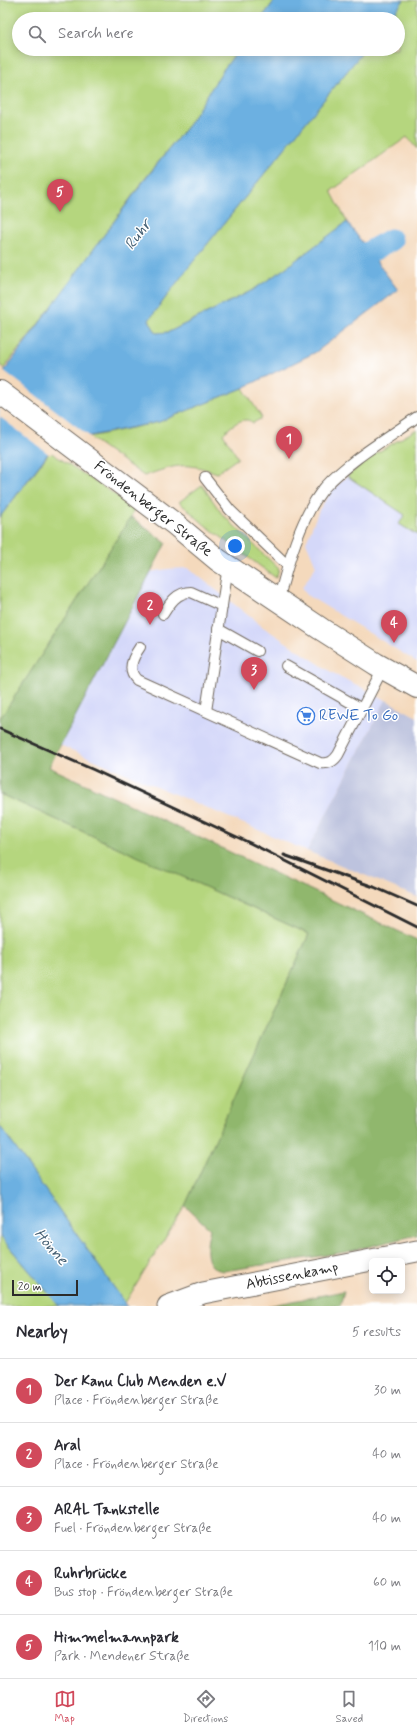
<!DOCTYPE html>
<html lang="en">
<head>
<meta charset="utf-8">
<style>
	:root { --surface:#fff; --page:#f2f2f3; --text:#2b2b33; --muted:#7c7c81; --line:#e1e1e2; --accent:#d1495b }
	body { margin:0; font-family:Mynerve,sans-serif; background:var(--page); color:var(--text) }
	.controls { position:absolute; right:12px; bottom:12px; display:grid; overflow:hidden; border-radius:6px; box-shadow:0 2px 10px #0003 }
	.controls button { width:36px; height:36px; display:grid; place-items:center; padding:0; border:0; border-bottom:1px solid var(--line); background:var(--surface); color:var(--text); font:20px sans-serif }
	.scale { position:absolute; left:12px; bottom:10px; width:66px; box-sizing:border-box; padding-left:4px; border:2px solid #2b2b2b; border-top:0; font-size:11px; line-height:14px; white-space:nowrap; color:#2b2b2b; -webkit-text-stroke:3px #fff; paint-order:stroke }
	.you { position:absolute; left:235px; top:546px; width:14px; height:14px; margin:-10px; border:3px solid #fff; border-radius:50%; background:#1a73e8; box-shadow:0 0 0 6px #1a73e833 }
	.badge { display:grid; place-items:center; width:26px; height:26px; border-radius:50%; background:var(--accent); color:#fff; font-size:13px; font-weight:700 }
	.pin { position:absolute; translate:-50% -33px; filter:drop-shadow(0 1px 2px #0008) }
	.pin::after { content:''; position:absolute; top:21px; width:14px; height:12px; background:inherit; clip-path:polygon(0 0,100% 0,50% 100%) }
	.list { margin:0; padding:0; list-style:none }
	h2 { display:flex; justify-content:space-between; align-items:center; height:52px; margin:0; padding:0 16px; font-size:17px }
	h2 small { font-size:13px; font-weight:400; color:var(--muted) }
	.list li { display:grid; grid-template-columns:26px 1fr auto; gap:12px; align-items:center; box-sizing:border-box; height:64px; padding:0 16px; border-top:1px solid var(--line) }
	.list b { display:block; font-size:15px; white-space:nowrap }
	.list p { margin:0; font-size:13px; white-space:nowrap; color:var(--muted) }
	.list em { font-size:13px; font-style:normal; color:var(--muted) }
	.icon { flex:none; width:22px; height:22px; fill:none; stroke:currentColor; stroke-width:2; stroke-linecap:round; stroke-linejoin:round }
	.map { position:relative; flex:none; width:417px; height:1306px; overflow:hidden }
	.search { position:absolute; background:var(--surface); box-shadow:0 2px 10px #0003; left:12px; right:12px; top:12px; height:44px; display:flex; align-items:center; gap:10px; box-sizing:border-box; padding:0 14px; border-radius:22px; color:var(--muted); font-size:15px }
	.sheet { height:372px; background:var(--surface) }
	nav { display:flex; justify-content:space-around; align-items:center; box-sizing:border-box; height:56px; border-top:1px solid var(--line); background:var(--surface); font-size:11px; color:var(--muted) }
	nav a { display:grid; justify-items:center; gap:2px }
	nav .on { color:var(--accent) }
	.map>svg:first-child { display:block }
	.built { fill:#d4d8f9 }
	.industrial { fill:#bdc3de }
	.green { fill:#b5d67e; stroke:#708054 }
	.forest { fill:#90b76d; stroke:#5e714c }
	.water { fill:#6cb0e1; stroke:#4c6e86 }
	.pier { fill:#f4d9bc }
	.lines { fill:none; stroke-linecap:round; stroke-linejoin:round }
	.canal { stroke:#6cb0e1; stroke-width:23 }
	.service-casing { stroke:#71685e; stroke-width:12 }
	.minor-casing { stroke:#71685e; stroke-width:23 }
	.secondary-casing { stroke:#71685e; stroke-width:24 }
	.service { stroke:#fff; stroke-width:10 }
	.minor { stroke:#fff; stroke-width:21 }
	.secondary { stroke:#fff; stroke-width:22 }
	.rail { stroke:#2b2b2b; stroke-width:3 }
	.labels { text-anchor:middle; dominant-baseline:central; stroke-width:3; stroke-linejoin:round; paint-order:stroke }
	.street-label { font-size:15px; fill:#2b2b2b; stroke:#fff }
	.shop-label { font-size:15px; fill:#366cbe; stroke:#fff; text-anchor:start }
	.water-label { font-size:16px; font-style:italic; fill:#456074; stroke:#fff }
</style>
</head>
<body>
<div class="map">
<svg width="417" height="1306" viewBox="0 0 417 1306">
	<rect width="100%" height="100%" fill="#fff"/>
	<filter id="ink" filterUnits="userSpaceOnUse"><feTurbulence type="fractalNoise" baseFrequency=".025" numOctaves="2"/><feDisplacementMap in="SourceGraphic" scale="8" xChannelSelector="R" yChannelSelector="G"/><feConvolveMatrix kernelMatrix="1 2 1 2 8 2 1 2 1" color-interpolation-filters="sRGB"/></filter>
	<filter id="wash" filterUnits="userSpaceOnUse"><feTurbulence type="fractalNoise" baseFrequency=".012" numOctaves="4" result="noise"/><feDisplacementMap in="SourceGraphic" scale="16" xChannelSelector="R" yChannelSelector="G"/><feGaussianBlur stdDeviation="0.9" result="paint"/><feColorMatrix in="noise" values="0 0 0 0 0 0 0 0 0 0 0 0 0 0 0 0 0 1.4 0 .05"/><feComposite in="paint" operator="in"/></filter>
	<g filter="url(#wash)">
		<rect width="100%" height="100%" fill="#f4d9bc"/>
		<g class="built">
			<polygon points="347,476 405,515 399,524 417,535 417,662 307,595 302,588 316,566 306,542 319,510 332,490"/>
			<polygon points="188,568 263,627 331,672 386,700 307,851 60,745 150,572 168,569"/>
		</g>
		<polygon class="industrial" points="386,700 417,717 417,897 307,851"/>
		<g class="green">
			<polygon points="0,0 275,0 261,19 19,19 19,49 239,49 223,70 189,124 143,181 57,300 4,368 0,365"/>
			<polygon points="404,0 417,0 417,149 407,137 331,191 347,222 284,269 253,290 169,332 156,333 149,320 184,273 365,49 398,49 398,19 389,19"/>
			<path d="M243,388L262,418L253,423C244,414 230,427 223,434L238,458L217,473C184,461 176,465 144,476L89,437L159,422Z"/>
			<polygon points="417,429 417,535 399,524 405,515 347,476 375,454"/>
			<polygon points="50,452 134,507 131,517 0,719 0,517"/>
			<polygon points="202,485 222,514 279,569 276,578 205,525 179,502"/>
			<polygon points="0,794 309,934 185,1206 125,1303 0,1126"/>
			<polygon points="0,1236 59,1306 0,1306"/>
		</g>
		<g class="forest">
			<path d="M131,517L166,543L49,767L417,940V1235L346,1252L224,1271C202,1269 206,1245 210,1229L185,1206L309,934L0,794V719Z"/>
			<polygon points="344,1291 340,1306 268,1306"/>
		</g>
		<g class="water">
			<polygon points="275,0 404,0 389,19 261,19"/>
			<polygon points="239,49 365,49 184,273 149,320 156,333 169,332 253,290 284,269 347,222 398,290 316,352 243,388 159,422 56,443 0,517 0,377 143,182 189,124 223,70"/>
			<polygon points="0,1126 125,1303 128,1306 59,1306 0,1236"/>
		</g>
		<polygon class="pier" points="3,370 93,439 57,445 50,455 0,417 0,374"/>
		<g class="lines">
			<polyline class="canal" points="342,267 391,240"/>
		</g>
	</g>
	<g filter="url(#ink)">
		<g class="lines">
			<defs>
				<g id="service">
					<polyline points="205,478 230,510 287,565"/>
					<path d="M278,602C287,566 301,515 325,487C351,459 386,439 417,417"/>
					<path d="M163,614C170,603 177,592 191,592L222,606"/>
					<polyline points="218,629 257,651"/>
					<path d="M140,647C133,657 126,670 137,680L320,763C329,764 333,762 338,755L383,668"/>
					<polyline points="286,666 362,709"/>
					<polyline points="206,711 228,566"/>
				</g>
				<polyline id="minor" points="168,1306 203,1293 417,1251"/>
				<polyline id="secondary" points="0,392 176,525 218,560 321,629 376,664 417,687"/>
			</defs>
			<use href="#service" class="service-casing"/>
			<use href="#minor" class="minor-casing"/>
			<use href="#secondary" class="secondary-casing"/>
			<use href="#service" class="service"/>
			<use href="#minor" class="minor"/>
			<use href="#secondary" class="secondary"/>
			<g class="rail">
				<polyline points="0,729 94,770 252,844 417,927"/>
				<polyline points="284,855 374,887 417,906"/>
			</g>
		</g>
	</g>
	<defs>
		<symbol id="supermarket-ring" viewBox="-11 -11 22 22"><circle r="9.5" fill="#fff" stroke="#3f7fe0" stroke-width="1.5"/><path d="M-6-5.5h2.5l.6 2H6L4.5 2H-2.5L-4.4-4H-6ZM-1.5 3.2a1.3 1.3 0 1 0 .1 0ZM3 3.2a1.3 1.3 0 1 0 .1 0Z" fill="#3f7fe0"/></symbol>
	</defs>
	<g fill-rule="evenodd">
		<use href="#supermarket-ring" x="296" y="706" width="20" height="20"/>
	</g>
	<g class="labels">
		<g class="street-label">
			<text transform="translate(153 509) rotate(38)">Fröndenberger Straße</text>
			<text transform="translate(292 1276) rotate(-11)">Abtissenkamp</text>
		</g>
		<g class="shop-label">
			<text x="319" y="716">REWE To Go</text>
		</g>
		<g class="water-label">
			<text transform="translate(138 235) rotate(-53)">Ruhr</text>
			<text transform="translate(51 1247) rotate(49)">Hönne</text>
		</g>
	</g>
</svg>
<div class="controls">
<button><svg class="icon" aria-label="locate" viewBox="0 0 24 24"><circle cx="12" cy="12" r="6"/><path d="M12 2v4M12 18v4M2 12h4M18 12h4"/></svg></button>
</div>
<div class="scale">20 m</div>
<div class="you"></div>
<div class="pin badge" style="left:289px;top:459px">1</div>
<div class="pin badge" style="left:150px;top:625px">2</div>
<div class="pin badge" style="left:254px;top:690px">3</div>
<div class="pin badge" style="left:394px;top:643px">4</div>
<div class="pin badge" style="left:60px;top:212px">5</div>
<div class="search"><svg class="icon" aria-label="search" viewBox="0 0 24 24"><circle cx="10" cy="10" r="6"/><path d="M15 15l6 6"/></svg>Search here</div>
</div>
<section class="sheet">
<h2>Nearby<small>5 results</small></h2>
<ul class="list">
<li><span class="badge">1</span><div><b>Der Kanu Club Menden e.V</b><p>Place · Fröndenberger Straße</p></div><em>30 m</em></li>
<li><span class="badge">2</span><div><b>Aral</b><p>Place · Fröndenberger Straße</p></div><em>40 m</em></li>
<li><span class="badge">3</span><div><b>ARAL Tankstelle</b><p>Fuel · Fröndenberger Straße</p></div><em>40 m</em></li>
<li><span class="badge">4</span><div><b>Ruhrbrücke</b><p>Bus stop · Fröndenberger Straße</p></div><em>60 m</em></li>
<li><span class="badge">5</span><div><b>Himmelmannpark</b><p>Park · Mendener Straße</p></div><em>110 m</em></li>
</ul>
</section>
<nav>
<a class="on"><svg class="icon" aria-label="map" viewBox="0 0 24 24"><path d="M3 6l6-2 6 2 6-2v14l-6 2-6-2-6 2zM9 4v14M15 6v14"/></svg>Map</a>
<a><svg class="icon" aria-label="directions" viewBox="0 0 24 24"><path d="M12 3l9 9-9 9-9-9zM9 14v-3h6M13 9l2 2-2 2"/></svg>Directions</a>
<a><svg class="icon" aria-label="saved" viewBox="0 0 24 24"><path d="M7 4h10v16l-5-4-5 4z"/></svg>Saved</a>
</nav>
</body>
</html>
